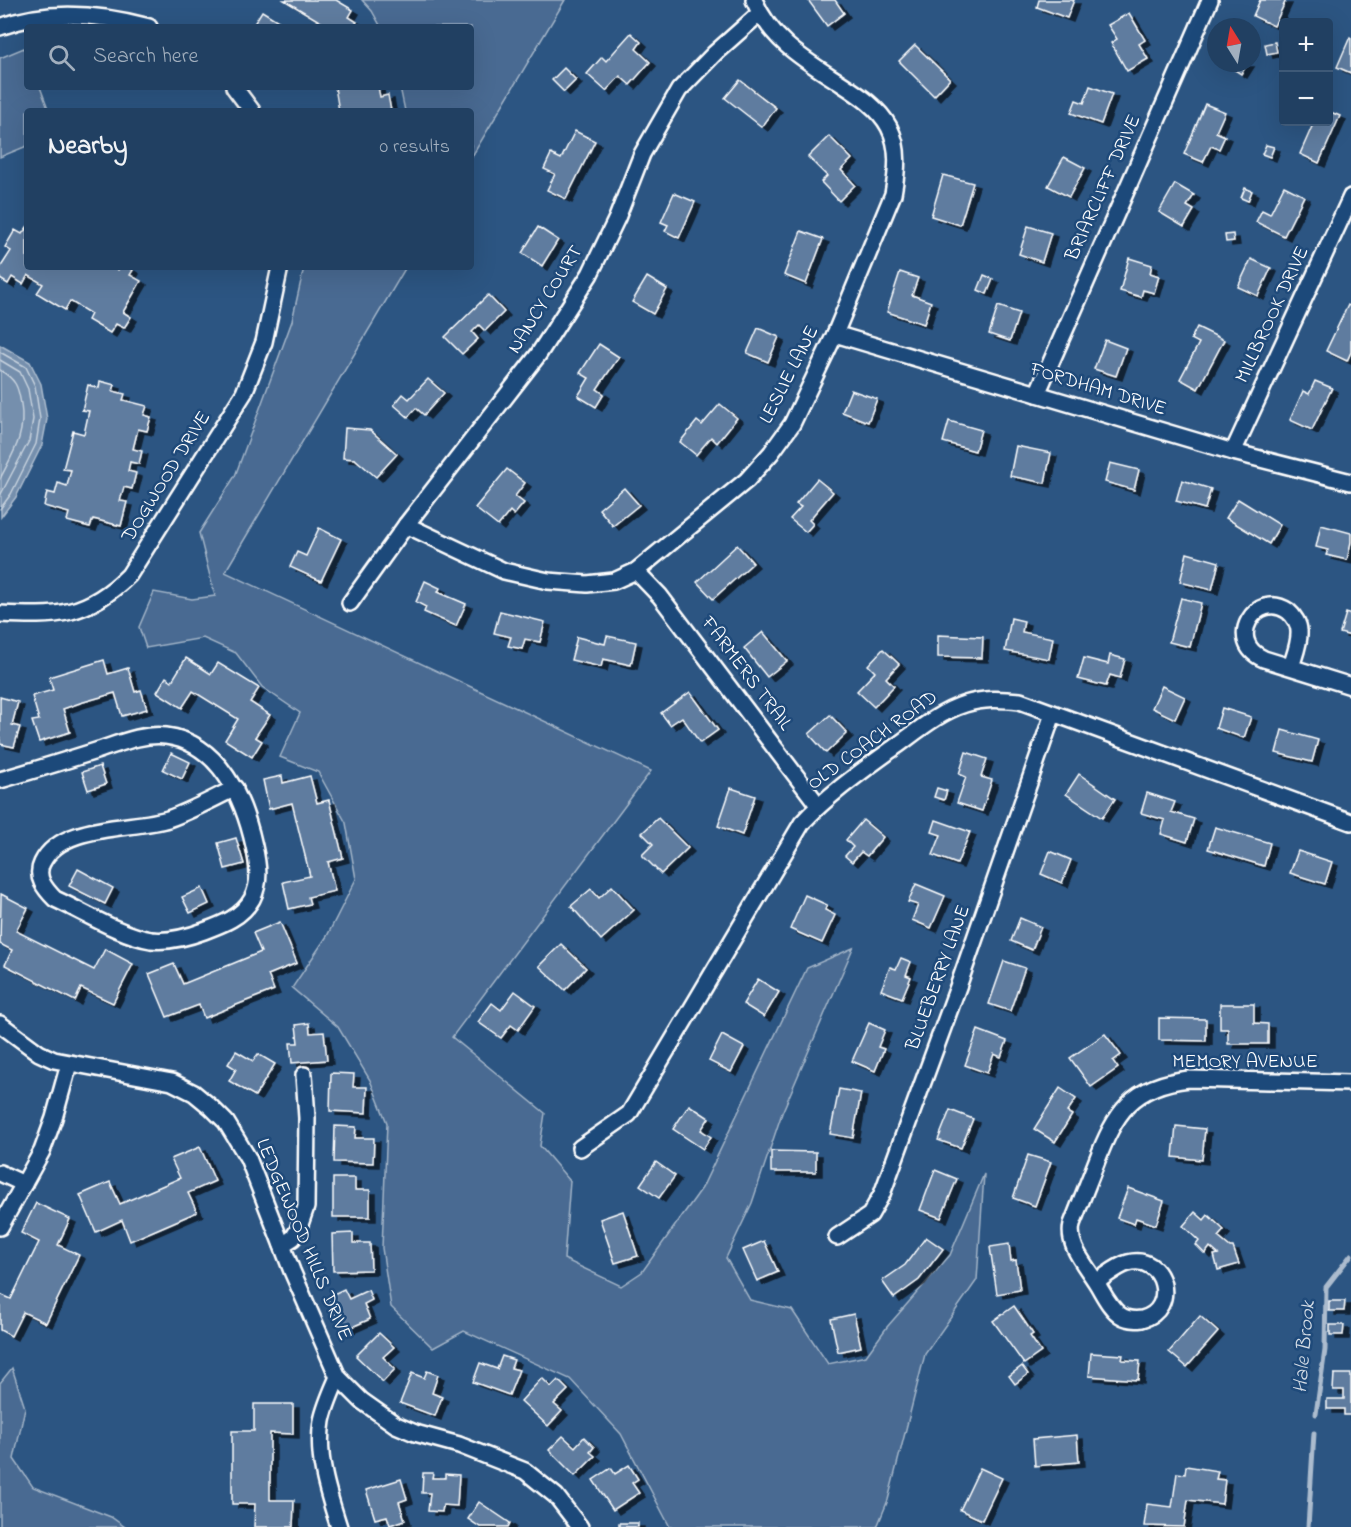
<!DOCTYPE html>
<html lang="en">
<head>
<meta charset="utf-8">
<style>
	:root { --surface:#214062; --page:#294768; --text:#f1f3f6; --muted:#a2afbe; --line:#3e5977 }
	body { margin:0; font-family:"Indie Flower",sans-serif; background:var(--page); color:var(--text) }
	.controls { position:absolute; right:18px; top:18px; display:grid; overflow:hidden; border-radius:6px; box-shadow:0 6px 24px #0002 }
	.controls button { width:54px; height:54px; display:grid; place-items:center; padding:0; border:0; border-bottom:2px solid var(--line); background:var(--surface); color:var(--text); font:30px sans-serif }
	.compass { position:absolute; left:1207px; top:18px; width:54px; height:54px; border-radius:50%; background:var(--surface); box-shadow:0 6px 24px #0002; rotate:349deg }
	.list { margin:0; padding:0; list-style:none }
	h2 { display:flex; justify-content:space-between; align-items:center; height:78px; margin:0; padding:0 24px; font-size:26px }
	h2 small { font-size:20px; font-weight:400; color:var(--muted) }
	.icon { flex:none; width:33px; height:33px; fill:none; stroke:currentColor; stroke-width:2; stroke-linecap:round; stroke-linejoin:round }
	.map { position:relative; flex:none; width:1351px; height:1527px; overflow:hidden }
	.search { position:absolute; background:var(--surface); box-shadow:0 6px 24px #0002; left:24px; top:24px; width:450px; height:66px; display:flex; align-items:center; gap:15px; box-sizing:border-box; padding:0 21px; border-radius:6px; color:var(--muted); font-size:22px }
	.panel { position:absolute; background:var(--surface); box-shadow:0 6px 24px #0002; left:24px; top:108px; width:450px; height:162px; border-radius:6px }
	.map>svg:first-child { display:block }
	.green { fill:#486b92; stroke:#a4b5c8; stroke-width:1.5 }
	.water { fill:#748fad; stroke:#acbcce; stroke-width:1.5 }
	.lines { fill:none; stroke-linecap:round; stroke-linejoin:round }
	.shore { stroke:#c7d2de; stroke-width:1.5 }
	.stream { stroke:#acbcce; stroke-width:5 }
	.building { fill:#5e7c9f; stroke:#fff; stroke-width:1.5; filter:url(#shadow) }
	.street-casing { stroke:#fff; stroke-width:20 }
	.street { stroke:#1f4a7a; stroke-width:15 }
	.labels { text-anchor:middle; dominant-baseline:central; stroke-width:5; stroke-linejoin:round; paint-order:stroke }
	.street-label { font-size:20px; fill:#fff; stroke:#1f4a7a }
	.water-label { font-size:21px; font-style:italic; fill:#d5dde6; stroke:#1f4a7a }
</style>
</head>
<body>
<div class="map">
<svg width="1351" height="1527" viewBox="0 0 1351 1527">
	<defs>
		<filter id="shadow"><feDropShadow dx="6" dy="4" stdDeviation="0" flood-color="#0009"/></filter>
	</defs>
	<rect width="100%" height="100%" fill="#2c5582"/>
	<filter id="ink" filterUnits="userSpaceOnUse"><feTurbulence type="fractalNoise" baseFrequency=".0167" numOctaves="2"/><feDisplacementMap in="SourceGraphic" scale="12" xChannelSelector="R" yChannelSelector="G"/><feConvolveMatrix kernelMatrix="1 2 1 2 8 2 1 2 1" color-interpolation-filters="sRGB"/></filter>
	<g filter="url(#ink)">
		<g class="green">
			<polygon points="362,0 565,0 471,158 471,111 405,111 400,87 471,87 471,27 381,27 372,11"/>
			<polygon points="24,48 27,56 27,87 40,87 49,111 27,111 27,146 0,157 0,58"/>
			<polygon points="304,267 406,267 225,572 651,771 452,1037 545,1113 540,1146 570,1181 564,1259 621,1286 642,1272 702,1188 807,968 853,948 782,1113 752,1203 726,1258 750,1300 792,1310 828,1364 866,1356 887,1327 950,1255 984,1174 977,1280 925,1354 888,1500 877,1527 670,1527 621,1434 570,1379 464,1331 433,1348 391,1307 382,1248 387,1123 370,1080 338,1027 292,988 327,936 356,879 346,823 318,772 280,757 300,713 262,687 236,653 203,638 146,648 139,627 154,592 192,599 215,596 199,533 235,476 292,321"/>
			<polygon points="12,1368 25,1408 14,1459 33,1487 111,1517 125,1527 0,1527 0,1383"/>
		</g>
		<polygon class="water" points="0,345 30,362 41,384 47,419 42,445 16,497 1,517"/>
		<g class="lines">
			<g class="shore">
				<polyline points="0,352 26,367 35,386 40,419 36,444 11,494 0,509"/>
				<polyline points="0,360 20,372 28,389 33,419 29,441 0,496"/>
				<path d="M0,370C16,380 18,386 21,404C26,435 13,453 0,479"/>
			</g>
			<g class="stream">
				<polyline points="1316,1414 1325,1350 1326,1287 1351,1255"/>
				<polyline points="1308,1527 1314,1433"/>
			</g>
		</g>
		<g class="building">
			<polygon points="284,0 336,0 353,10 349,17 357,22 353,27 325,27 326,25"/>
			<polygon points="808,0 835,0 844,13 827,26"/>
			<polygon points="1039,0 1074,0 1067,18 1037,7"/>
			<polygon points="1260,0 1286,0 1274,26 1253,16"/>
			<polygon points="262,11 288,27 252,27"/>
			<polygon points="1129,13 1145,40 1139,44 1148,59 1127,71 1111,43 1117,39 1108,25"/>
			<polygon points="631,33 641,42 636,49 650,62 630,85 620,76 606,91 587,74 602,57 606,61"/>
			<polygon points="1350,37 1351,38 1351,73 1337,67"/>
			<polygon points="1275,42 1277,52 1267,54 1265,44"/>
			<polygon points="915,45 950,79 934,96 899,61"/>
			<polygon points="1224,63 1248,63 1241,74"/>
			<polygon points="564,68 576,80 564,92 552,80"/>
			<polygon points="740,80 776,108 762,127 725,98"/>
			<polygon points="1090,86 1112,94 1101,124 1071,113 1076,100 1084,103"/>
			<polygon points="335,87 378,87 380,97 388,95 391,111 339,111"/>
			<polygon points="1205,104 1225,112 1216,132 1225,136 1219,149 1211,146 1203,162 1184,154"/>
			<polygon points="1328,111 1340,116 1319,163 1300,154 1314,122 1328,122"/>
			<polygon points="575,131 595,141 566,199 547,190 555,174 544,169 551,154 561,159"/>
			<polygon points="829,136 852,159 841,170 855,185 839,201 821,182 827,176 808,157"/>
			<polygon points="1266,145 1274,147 1270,157 1262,154"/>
			<polygon points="1064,157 1085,168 1069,197 1048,186"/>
			<polygon points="943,175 973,183 960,225 931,216"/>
			<polygon points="1175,184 1194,195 1187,206 1194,210 1184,227 1159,212"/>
			<polygon points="1284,186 1304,196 1284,236 1256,222 1262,210 1270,214"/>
			<polygon points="1245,188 1252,191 1248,201 1241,198"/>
			<polygon points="674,193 695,202 679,238 665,231 668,225 661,222"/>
			<polygon points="1028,226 1051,233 1042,262 1019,254"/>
			<polygon points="27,227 27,267 114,267 118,270 120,267 128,267 133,270 130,275 141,281 123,312 131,317 124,328 116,324 110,333 88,320 91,314 70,301 65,310 37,293 43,284 28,275 23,284 12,277 8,284 0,279 0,268 11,251 5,247 15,230 22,234"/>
			<polygon points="538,227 558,240 542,266 522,253"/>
			<polygon points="801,231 823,239 806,284 784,275"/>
			<polygon points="1233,234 1234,241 1226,242 1225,235"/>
			<polygon points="1129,258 1152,265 1150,273 1159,276 1154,293 1143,290 1141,297 1120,291"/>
			<polygon points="1251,259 1271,268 1258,296 1238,287"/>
			<polygon points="900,272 918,278 912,295 931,302 924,324 887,312"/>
			<polygon points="984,275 993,279 987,294 978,290"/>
			<polygon points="647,277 667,289 653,314 632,302"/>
			<polygon points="488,295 504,312 485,331 479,325 472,332 478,339 462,354 445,337"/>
			<polygon points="1348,305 1351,307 1351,352 1347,361 1326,351"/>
			<polygon points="998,306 1019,313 1010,341 989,334"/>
			<polygon points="1197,327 1224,340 1198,389 1180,379 1199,343 1191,339"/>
			<polygon points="758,328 779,337 768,362 747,353"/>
			<polygon points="1105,340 1126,348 1116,376 1094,369"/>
			<polygon points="599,344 619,357 597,389 604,394 596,407 578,396 589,378 580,373"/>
			<polygon points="428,379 444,393 424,415 416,408 408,417 394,405 403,394 409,399"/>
			<polygon points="100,381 115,385 113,391 125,394 123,400 147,406 144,415 151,417 147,431 138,429 133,449 142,451 139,464 130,462 128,471 136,473 132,489 124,487 120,501 127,502 121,526 93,519 90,527 67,521 69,513 44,506 47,492 55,494 58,483 67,486 71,470 63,469 73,431 84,434 89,411 82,410 88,385 99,388"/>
			<polygon points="1315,381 1332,388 1312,430 1290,420 1303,391 1309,394"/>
			<polygon points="851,390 877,399 868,422 842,412"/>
			<polygon points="720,404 737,418 717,443 711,437 696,455 680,442 697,421 702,425"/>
			<polygon points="949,421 981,430 975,451 943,442"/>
			<polygon points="345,428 370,430 397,454 376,477 355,459 343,458"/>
			<polygon points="1016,446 1051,453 1045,483 1010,476"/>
			<polygon points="1110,463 1139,470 1134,490 1105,482"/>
			<polygon points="507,469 525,483 515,496 524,503 514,515 510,511 498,526 475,508"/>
			<polygon points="817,479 833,492 809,520 813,524 806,532 790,519 801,507 796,504"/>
			<polygon points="1182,480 1211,489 1205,509 1176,501"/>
			<polygon points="624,488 639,505 613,526 599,509"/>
			<polygon points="1238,499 1280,525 1269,544 1226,518"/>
			<polygon points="1321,525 1351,533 1351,542 1347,560 1326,555 1328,550 1316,547"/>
			<polygon points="319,528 341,539 321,581 290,567 297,552 306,556"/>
			<polygon points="737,545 753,563 713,599 697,582"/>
			<polygon points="1187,553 1219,562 1212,590 1180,582"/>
			<polygon points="425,581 440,588 438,592 466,604 456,626 424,612 426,607 416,602"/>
			<polygon points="1181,598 1201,603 1190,647 1169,642"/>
			<polygon points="500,611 545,622 540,642 525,639 522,649 508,646 511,637 494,633"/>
			<polygon points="1346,613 1351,615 1351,636 1340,633"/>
			<polygon points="1011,618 1024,621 1022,632 1053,638 1049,659 1005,651"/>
			<polygon points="763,632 787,661 767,677 744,648"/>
			<polygon points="938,635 983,637 982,658 938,657"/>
			<polygon points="607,636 636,642 631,665 603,659 601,667 571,660 577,637 605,644"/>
			<polygon points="883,649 899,664 886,678 894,686 874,707 857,691 875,672 868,665"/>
			<polygon points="1110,655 1125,659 1120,678 1110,675 1106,686 1078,679 1084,658 1108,664"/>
			<polygon points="186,658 211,674 218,663 259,688 250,702 270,715 255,737 262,741 252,757 225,740 238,719 193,691 182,708 157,692 166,677 172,681"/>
			<polygon points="104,660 108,674 128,668 135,692 141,690 147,709 122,716 115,693 80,703 63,709 70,732 39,742 32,721 39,720 32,696 53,690 49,677"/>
			<polygon points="1162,686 1185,697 1175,719 1152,708"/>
			<polygon points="690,692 718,730 700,743 682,717 670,725 661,713"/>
			<polygon points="0,697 18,702 12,725 20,727 14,747 0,744"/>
			<polygon points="1222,708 1251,717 1244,738 1216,728"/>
			<polygon points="830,715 847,733 826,753 809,734"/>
			<polygon points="1282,730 1318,740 1312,762 1276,753"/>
			<polygon points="966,752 987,759 981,777 992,780 982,811 957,803 966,777 959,774"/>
			<polygon points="171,753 190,762 182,779 163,770"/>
			<polygon points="100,766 106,784 88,790 82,772"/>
			<polygon points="1079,774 1115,799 1102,818 1066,794"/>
			<polygon points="282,776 283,783 310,776 317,803 329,800 343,858 328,862 335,891 308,897 310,904 289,909 283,882 310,876 292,803 269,809 263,780"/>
			<polygon points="731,788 755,796 742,835 718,826"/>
			<polygon points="937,788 947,791 944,800 934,797"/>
			<polygon points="1147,793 1175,802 1171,812 1194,819 1187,842 1161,834 1165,820 1141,813"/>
			<polygon points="658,818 688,848 661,874 642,855 653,844 642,833"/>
			<polygon points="863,820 883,837 867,856 861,852 852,862 845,856 853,847 846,840"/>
			<polygon points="936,820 970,832 957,864 933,855 941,835 932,832"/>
			<polygon points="1215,827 1270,843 1264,866 1208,849"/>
			<polygon points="236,838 244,864 225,869 218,843"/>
			<polygon points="1050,851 1071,860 1062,883 1041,874"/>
			<polygon points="1298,851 1332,862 1325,884 1290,873"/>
			<polygon points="78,869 113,888 105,904 69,886"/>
			<polygon points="916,884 945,896 931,928 912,920 918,905 908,902"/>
			<polygon points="612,886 634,910 601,940 571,906 591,889 599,898"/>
			<polygon points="202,888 209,904 190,913 182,897"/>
			<polygon points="1,894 28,908 16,931 94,970 105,949 133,964 113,1003 81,988 75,1001 5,965 12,950 0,944"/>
			<polygon points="805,895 827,905 825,910 835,915 822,943 790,929"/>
			<polygon points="1020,918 1041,927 1032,950 1011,941"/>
			<polygon points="280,922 297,963 268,975 274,990 204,1018 199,1005 167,1017 149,974 174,964 183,984 261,952 253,933"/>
			<polygon points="561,944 586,968 565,990 539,966"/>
			<polygon points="901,958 911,962 906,975 911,977 902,998 881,990 890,967 896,969"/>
			<polygon points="1004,961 1025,968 1010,1011 989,1004"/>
			<polygon points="758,979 779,992 764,1017 743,1004"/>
			<polygon points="515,991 535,1006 518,1030 511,1025 501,1038 478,1022 492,1003 501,1010"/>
			<polygon points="1220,1004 1254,1004 1254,1023 1268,1024 1268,1044 1228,1044 1228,1029 1220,1029"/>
			<polygon points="1159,1018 1206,1019 1206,1041 1159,1040"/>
			<polygon points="309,1023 310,1033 324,1032 327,1060 292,1063 290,1043 298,1043 296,1025"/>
			<polygon points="869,1023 885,1030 878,1047 884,1049 875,1071 852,1061"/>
			<polygon points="978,1030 1007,1041 1001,1057 994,1054 987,1073 965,1065"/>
			<polygon points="1105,1034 1121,1055 1113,1061 1118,1068 1091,1087 1070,1058"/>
			<polygon points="722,1035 744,1047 731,1072 709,1061"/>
			<polygon points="236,1051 253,1061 258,1054 275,1064 255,1096 229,1081 236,1069 228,1064"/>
			<polygon points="331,1073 354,1074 353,1087 367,1087 366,1113 330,1111"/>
			<polygon points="1060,1088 1076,1099 1067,1112 1072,1115 1055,1142 1034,1129"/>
			<polygon points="839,1089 861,1093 853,1138 830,1134"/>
			<polygon points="689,1105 709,1118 701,1130 711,1137 703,1149 673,1129"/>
			<polygon points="950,1110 973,1119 961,1148 938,1140"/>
			<polygon points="335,1126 356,1127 355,1138 374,1138 373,1163 334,1162"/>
			<polygon points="1176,1126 1205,1129 1202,1160 1173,1157"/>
			<polygon points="200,1147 215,1181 188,1193 197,1212 130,1241 122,1220 96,1232 80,1195 110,1182 120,1204 180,1178 171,1159"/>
			<polygon points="771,1151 816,1152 816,1172 771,1172"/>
			<polygon points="1028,1155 1051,1162 1035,1206 1013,1198"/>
			<polygon points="656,1162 675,1176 659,1198 640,1185"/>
			<polygon points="935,1170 957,1179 941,1218 920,1210"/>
			<polygon points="333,1178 355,1178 355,1190 370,1190 370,1217 333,1217"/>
			<polygon points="1128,1188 1164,1201 1156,1225 1136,1218 1134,1224 1117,1218"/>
			<polygon points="36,1203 70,1219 58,1245 79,1255 46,1323 23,1312 11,1336 0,1330 0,1294 11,1299 39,1242 21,1233"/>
			<polygon points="623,1211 638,1256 615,1263 600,1219"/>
			<polygon points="1195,1212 1204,1220 1208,1215 1224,1230 1218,1237 1230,1247 1233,1247 1239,1264 1218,1270 1214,1255 1218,1254 1210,1247 1205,1254 1196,1245 1199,1241 1183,1226"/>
			<polygon points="353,1233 353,1243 370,1243 371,1270 333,1271 332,1234"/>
			<polygon points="926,1237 943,1249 919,1280 894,1298 882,1281 905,1265"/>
			<polygon points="764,1241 778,1272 757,1281 743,1250"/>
			<polygon points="1009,1244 1011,1261 1016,1260 1020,1290 997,1294 990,1247"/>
			<polygon points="344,1289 349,1299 368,1290 372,1300 364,1304 370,1319 343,1331 327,1297"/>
			<polygon points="1329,1301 1345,1301 1344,1311 1329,1311"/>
			<polygon points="1014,1306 1033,1334 1030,1336 1041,1352 1024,1364 993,1321"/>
			<polygon points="854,1314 861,1347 838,1352 831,1319"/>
			<polygon points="1200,1316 1218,1332 1187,1367 1169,1352"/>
			<polygon points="1330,1325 1344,1325 1343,1335 1330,1335"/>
			<polygon points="379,1333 394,1347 383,1357 395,1369 383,1382 356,1356"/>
			<polygon points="1091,1353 1123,1355 1122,1360 1140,1361 1138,1380 1089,1376"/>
			<polygon points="502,1356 514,1360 511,1368 519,1370 509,1395 473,1382 480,1363 497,1369"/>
			<polygon points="1022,1366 1028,1374 1015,1384 1009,1376"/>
			<polygon points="427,1371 438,1375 432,1393 442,1397 435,1416 400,1403 412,1373 424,1378"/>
			<polygon points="1334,1374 1351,1374 1351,1415 1344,1415 1344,1409 1327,1409 1327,1399 1344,1399 1344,1390 1333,1390"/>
			<polygon points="542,1378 551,1387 558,1380 568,1390 554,1404 562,1411 548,1426 521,1401"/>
			<polygon points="254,1404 293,1404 293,1434 270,1433 270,1500 294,1500 293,1527 254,1527 255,1504 232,1504 232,1431 254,1431"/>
			<polygon points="1077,1435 1079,1462 1035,1466 1033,1439"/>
			<polygon points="563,1436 575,1447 584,1437 594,1447 590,1452 595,1456 575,1476 549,1450"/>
			<polygon points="629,1465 638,1479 632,1483 639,1493 613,1510 593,1480 611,1468 615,1474"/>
			<polygon points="1186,1466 1218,1471 1216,1479 1225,1480 1222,1504 1188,1500 1184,1527 1144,1526 1147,1504 1172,1507 1177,1473 1185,1474"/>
			<polygon points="980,1468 1002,1478 982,1520 960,1510"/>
			<polygon points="423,1473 433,1473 432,1478 445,1478 445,1474 459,1475 457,1506 443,1505 442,1512 428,1511 430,1493 422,1493"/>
			<polygon points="401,1479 407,1499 399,1502 405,1520 390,1525 387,1516 375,1519 366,1490"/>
			<polygon points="479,1502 510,1523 508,1527 480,1527 468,1519"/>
			<rect x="619" y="1523" width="19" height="4"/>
		</g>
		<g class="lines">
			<defs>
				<g id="street">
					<path d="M0,27C48,9 101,14 149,27"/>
					<polyline points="234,87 252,111"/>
					<polyline points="835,334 1233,452 1351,482"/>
					<polyline points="1037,394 1210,0"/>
					<polyline points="1233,452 1351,197"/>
					<path d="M406,525L504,571L548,581L587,584L614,581L636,571L747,480L771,453L792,424L835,334L893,194C897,172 900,148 889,127C879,108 859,95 842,84C805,60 772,42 754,0"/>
					<polyline points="636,571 660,596 818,805"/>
					<polyline points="350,603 406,525 538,355 590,274 617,218 642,154 679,90 715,53 760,13"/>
					<path d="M0,614C56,617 87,617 129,575L244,393L264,342L280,267"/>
					<path d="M1291,667C1294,656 1300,643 1299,631C1299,624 1294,616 1288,611C1256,589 1224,642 1264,659L1351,686"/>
					<path d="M0,780C32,771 64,761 96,751C118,744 143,733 166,736C220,743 244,800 254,846C258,864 261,882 252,899C242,917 223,924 204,931C188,937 169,942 151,940C120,935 84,912 55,899C45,889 35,877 42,863C61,823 133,830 168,819C191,811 213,799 235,788"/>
					<polyline points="0,1024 39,1053 54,1060 172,1082 194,1093 211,1107 226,1122 248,1158 292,1271 338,1377 362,1401 396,1425 415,1433 459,1445 525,1471 556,1496 580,1527"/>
					<path d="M580,1148L629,1114L802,823C829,794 862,771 895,747C916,732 939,712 965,704C984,698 1001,699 1020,701L1351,822"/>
					<polyline points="0,1173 24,1184"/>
					<polyline points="0,1227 42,1151 54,1118 69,1064"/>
					<polyline points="837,1237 870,1215 882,1194 959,984 1053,714"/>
					<polyline points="282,1245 293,1238 298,1230 306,1207 307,1118 304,1075"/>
					<path d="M1096,1282C1106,1276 1117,1266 1128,1263C1165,1253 1179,1310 1142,1319C1135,1320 1126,1319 1120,1315C1109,1307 1103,1293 1096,1282C1085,1264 1067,1246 1072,1224C1080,1204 1088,1183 1096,1163C1115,1113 1132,1085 1189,1079L1351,1083"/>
					<path d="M338,1377C332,1391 325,1406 322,1421C316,1457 328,1493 339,1527"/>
				</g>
			</defs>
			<use href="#street" class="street-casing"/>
			<use href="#street" class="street"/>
		</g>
	</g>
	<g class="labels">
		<g class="street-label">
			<text transform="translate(1104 188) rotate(-66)">BRIARCLIFF DRIVE</text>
			<text transform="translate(546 300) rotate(-58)">NANCY COURT</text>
			<text transform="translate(1273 315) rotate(-65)">MILLBROOK DRIVE</text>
			<text transform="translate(790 375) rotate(-63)">LESLIE LANE</text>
			<text transform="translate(1098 390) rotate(17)">FORDHAM DRIVE</text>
			<text transform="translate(167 477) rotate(-58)">DOGWOOD DRIVE</text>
			<text transform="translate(746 674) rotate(53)">FARMERS TRAIL</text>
			<text transform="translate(873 741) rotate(-36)">OLD COACH ROAD</text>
			<text transform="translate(939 978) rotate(-70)">BLUEBERRY LANE</text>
			<text x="1245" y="1062">MEMORY AVENUE</text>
			<text transform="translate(303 1240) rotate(67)">LEDGEWOOD HILLS DRIVE</text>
		</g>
		<g class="water-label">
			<text transform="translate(1305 1347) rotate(-85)">Hale Brook</text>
		</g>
	</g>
</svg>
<div class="controls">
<button>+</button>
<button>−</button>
</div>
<svg class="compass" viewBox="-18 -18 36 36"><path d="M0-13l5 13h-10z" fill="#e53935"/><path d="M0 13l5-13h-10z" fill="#a2afbe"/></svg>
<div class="search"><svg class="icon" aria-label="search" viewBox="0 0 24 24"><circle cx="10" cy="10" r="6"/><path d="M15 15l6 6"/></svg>Search here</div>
<section class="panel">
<h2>Nearby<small>0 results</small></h2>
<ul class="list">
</ul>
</section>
</div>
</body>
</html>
